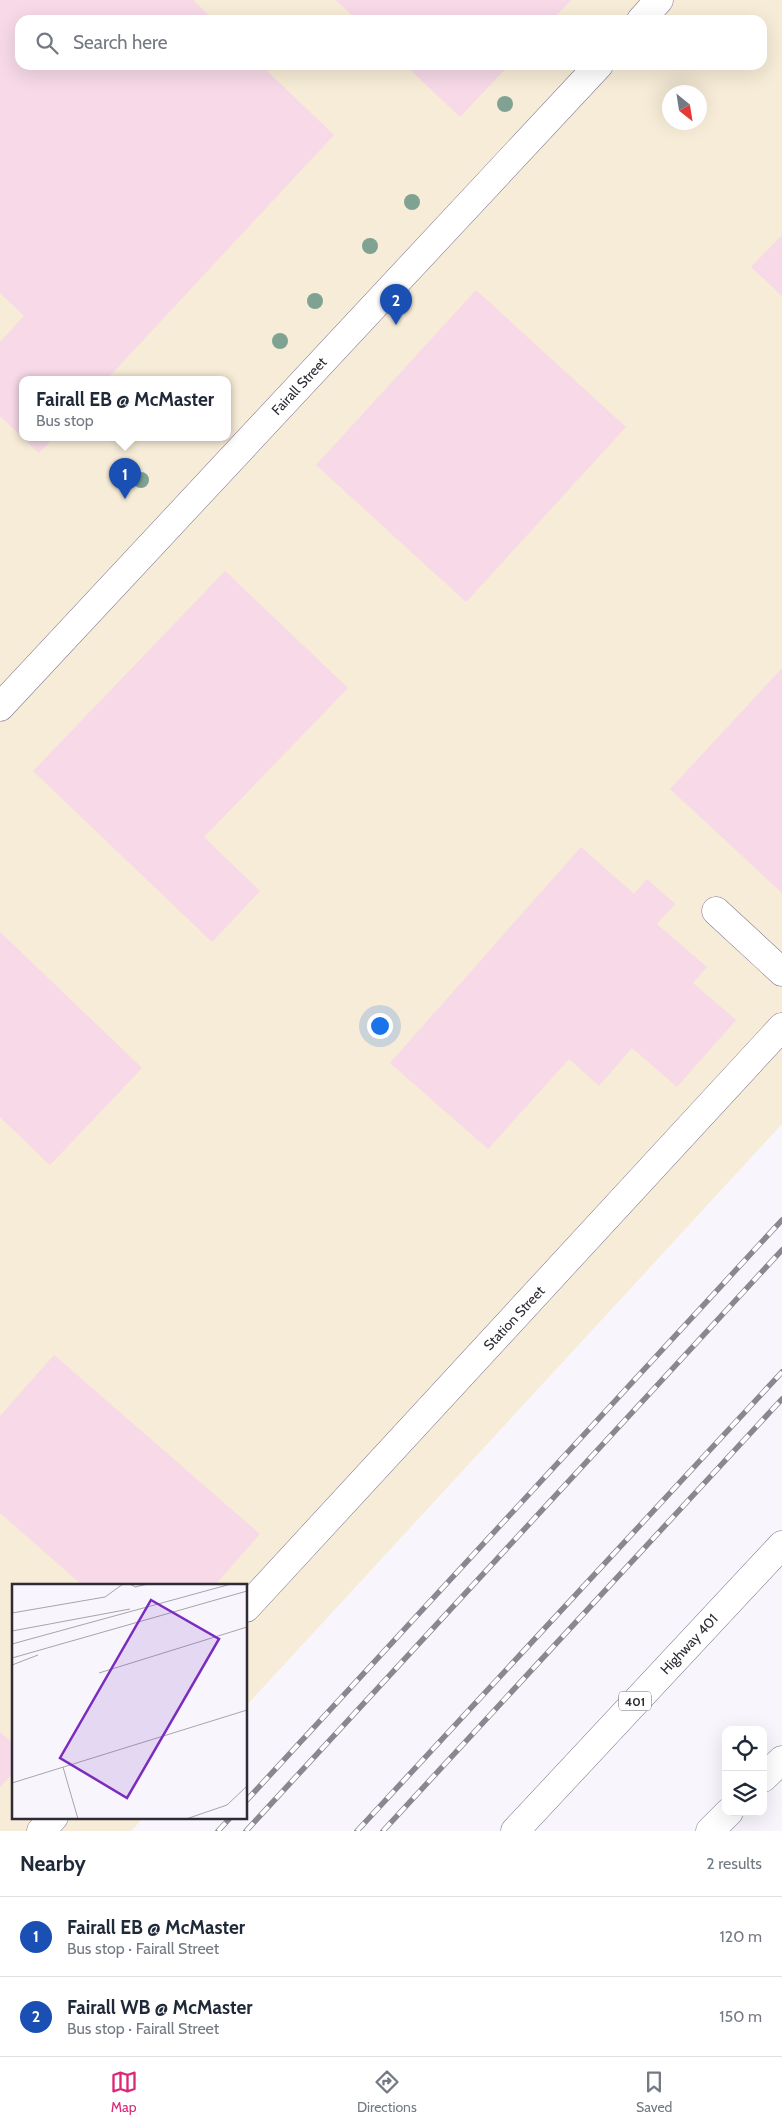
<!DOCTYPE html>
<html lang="en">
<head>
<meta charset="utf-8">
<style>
	:root { --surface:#fff; --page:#f2f2f3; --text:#1f2937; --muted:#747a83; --line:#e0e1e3; --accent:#db2777 }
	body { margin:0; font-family:Cabin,sans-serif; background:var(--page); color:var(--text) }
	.controls { position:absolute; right:15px; bottom:15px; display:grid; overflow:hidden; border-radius:10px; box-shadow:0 5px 20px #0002 }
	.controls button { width:45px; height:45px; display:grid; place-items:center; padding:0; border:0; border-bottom:1px solid var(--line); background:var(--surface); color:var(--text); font:25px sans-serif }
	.compass { position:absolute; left:662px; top:85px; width:45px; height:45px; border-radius:50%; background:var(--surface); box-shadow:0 5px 20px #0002; rotate:150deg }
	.you { position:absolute; left:379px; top:1025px; width:18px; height:18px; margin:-12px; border:4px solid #fff; border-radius:50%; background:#1a73e8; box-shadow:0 0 0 8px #1a73e833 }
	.badge { display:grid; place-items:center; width:32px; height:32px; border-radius:50%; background:var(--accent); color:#fff; font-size:16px; font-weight:700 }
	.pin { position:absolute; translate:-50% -41px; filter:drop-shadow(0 1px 2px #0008) }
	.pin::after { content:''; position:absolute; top:26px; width:18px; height:15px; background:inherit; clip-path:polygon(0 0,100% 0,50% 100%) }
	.popup { position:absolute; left:19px; top:376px; width:212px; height:65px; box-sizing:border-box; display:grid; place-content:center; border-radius:10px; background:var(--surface); filter:drop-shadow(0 1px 4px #0005); font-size:16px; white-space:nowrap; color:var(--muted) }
	.popup b { font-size:19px; color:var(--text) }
	.popup::after { content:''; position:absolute; left:50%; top:100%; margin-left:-10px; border:10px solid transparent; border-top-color:var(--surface) }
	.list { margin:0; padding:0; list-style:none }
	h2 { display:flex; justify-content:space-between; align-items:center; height:65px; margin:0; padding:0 20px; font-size:21px }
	h2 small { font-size:16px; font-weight:400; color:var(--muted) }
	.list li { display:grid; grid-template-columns:32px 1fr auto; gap:15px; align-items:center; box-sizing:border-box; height:80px; padding:0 20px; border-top:1px solid var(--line) }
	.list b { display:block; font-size:19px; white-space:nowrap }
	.list p { margin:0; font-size:16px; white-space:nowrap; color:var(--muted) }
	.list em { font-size:16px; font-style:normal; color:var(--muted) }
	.icon { flex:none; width:28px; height:28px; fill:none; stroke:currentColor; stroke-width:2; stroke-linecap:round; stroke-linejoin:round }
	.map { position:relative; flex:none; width:782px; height:1831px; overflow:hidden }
	.search { position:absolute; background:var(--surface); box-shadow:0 5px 20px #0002; left:15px; right:15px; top:15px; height:55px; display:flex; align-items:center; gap:12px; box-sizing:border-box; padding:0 18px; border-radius:15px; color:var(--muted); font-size:19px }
	.sheet { height:225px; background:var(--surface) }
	nav { display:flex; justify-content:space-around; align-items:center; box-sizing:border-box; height:70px; border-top:1px solid var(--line); background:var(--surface); font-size:14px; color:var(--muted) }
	nav a { display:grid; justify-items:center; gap:2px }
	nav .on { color:var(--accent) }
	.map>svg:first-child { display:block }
	.industrial { fill:#f7ecd7; fill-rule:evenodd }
	.building { fill:#f7d9e7 }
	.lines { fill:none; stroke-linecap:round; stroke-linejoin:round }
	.minor-casing { stroke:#7d768f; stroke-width:29 }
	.highway-casing { stroke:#7d768f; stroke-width:29 }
	.minor { stroke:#fff; stroke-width:28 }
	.highway { stroke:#fff; stroke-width:28 }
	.rail-casing { stroke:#89878f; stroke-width:5.5 }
	.rail { stroke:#fff; stroke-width:4; stroke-dasharray:11; stroke-linecap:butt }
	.tree { fill:#7fa292 }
	.labels { text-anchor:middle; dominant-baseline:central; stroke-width:4; stroke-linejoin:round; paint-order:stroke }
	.shield { fill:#fff; stroke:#6d6b72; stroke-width:1 }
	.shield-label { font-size:12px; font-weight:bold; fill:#2e2b35 }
	.street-label { font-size:14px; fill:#2e2b35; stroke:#fff }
	.inset-road { fill:none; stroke:#a7a5ac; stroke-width:1 }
	.view { fill:#7b2cbf; fill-opacity:0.15; stroke:#7b2cbf; stroke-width:2.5 }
	.inset-edge { fill:none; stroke:#2e2b35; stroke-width:2.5 }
</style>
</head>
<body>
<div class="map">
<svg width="782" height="1831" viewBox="0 0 782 1831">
	<rect width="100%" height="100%" fill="#f8f6fc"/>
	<path class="industrial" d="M0,0H782V1124L246,1706V1585H14V1817H144L131,1831H0ZM20,20H762V65H20ZM670,92H700V122H670ZM22,380H228V438H22Z"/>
	<g class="building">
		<polygon points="0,0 193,0 214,20 20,20 20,65 261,65 334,135 106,380 22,380 22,437 0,416 0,342 24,316 0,293"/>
		<polygon points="336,0 571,0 552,20 357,20"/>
		<polygon points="405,65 509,65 460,117"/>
		<polygon points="782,235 782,296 751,267"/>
		<polygon points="476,290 626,427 466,602 316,465"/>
		<polygon points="23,438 53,438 39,453"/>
		<polygon points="225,571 348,688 204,837 260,891 212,942 33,771"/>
		<polygon points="782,668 782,893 670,789"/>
		<polygon points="581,847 634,894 647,879 675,904 657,924 707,967 693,983 736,1020 677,1087 632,1048 599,1086 569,1059 488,1149 390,1063"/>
		<polygon points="0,932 142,1068 50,1165 0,1117"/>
		<polygon points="54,1355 260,1534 215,1585 82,1585 0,1513 0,1416"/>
		<polygon points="0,1732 14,1744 14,1772 0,1787"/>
	</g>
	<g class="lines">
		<defs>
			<g id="minor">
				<polyline points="641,20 659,0"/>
				<polyline points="0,707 599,65"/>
				<polyline points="716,911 782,972"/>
				<polyline points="246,1608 782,1027"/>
				<polyline points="41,1831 54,1817"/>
			</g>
			<g id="highway">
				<polyline points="763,1778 782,1760"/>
				<polyline points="515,1831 782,1545"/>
				<polyline points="710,1831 729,1812"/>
			</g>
		</defs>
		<use href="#minor" class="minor-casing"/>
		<use href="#highway" class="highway-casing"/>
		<use href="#minor" class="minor"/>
		<use href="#highway" class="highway"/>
		<defs>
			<g id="rail">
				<polyline points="246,1801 782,1220"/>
				<polyline points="218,1831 231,1817"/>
				<polyline points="246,1831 782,1250"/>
				<polyline points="357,1831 782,1372"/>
				<polyline points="383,1831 782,1399"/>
			</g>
		</defs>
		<use href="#rail" class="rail-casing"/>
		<use href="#rail" class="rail"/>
	</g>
	<g class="tree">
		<circle cx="505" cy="104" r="8"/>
		<circle cx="412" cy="202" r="8"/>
		<circle cx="370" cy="246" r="8"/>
		<circle cx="315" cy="301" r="8"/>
		<circle cx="280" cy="341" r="8"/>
		<circle cx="141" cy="480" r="8"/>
	</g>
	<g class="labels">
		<rect class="shield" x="619" y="1691.5" width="32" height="19" rx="4"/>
		<g class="shield-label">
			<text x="635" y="1701">401</text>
		</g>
		<g class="street-label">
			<text transform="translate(299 386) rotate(-47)">Fairall Street</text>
			<text transform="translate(514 1318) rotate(-47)">Station Street</text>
			<text transform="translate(689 1644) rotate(-47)">Highway 401</text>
		</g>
	</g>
	<g transform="translate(12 1584)">
		<rect width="235" height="235" fill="#f8f6fc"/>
		<path class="inset-road" d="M118,0L123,3L136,0M0,29L93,13L111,0M0,47L118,25M0,60L219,0M0,74L235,7M0,81L26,71M87,89L235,43M51,183L66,235M0,199L235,126M174,235L215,221L235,202"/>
		<path class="view" d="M139,16L207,55L115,214L48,174Z"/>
		<rect width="235" height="235" class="inset-edge"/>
	</g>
</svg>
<div class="controls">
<button><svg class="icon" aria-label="locate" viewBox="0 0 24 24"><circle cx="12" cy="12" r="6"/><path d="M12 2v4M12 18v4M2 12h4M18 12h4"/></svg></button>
<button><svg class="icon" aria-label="layers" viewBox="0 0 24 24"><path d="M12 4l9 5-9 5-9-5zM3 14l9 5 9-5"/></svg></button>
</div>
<svg class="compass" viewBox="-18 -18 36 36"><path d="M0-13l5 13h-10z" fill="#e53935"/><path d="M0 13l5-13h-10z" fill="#747a83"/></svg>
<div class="you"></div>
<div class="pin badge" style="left:125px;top:499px;background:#1a4fb4">1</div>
<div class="popup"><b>Fairall EB @ McMaster</b>Bus stop</div>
<div class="pin badge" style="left:396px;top:325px;background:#1a4fb4">2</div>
<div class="search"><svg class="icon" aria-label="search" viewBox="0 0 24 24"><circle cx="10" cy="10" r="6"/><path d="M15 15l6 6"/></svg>Search here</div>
</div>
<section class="sheet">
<h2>Nearby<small>2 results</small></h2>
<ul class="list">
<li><span class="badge" style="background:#1a4fb4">1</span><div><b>Fairall EB @ McMaster</b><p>Bus stop · Fairall Street</p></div><em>120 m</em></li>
<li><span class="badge" style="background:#1a4fb4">2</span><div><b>Fairall WB @ McMaster</b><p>Bus stop · Fairall Street</p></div><em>150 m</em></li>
</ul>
</section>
<nav>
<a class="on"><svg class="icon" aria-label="map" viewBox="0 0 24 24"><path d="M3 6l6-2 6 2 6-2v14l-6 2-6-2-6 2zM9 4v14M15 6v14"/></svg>Map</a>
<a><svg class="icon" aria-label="directions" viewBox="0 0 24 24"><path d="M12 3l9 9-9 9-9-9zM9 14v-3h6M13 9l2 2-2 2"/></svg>Directions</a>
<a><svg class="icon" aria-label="saved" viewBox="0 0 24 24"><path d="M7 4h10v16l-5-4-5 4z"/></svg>Saved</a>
</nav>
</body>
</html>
